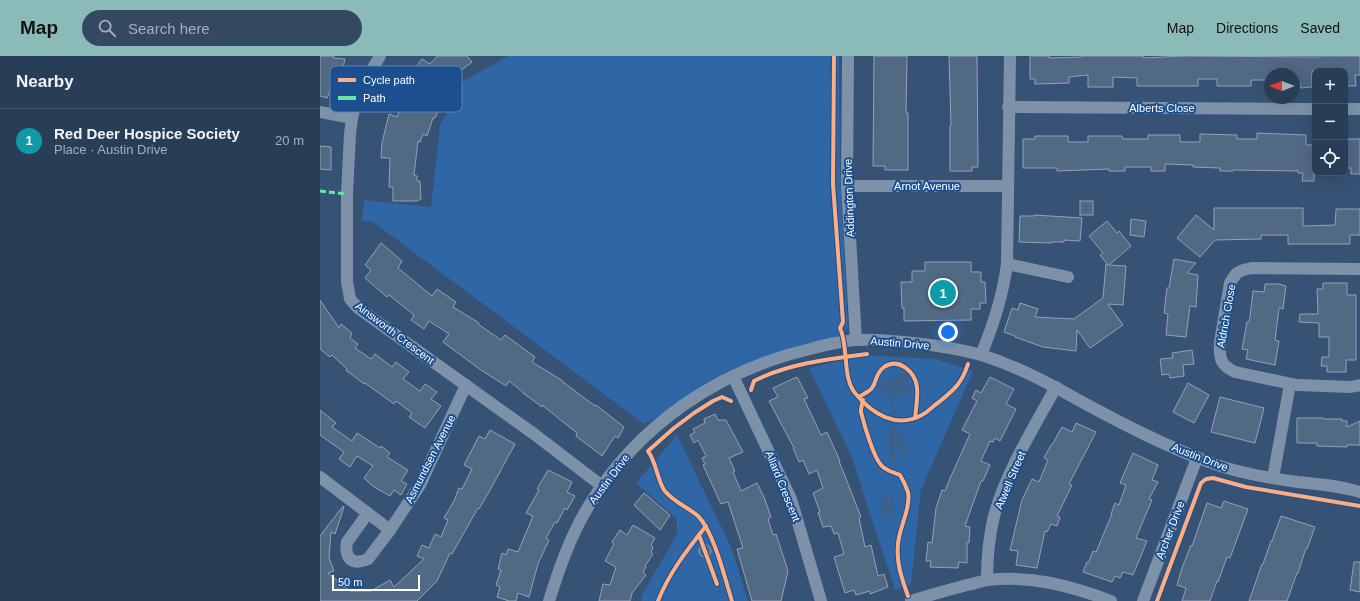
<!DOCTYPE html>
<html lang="en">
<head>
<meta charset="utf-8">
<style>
	:root { --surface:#283e57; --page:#344961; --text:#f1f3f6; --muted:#a5aeba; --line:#44576d; --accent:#8bbbb9 }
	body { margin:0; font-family:Arial,sans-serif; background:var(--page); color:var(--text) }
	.controls { position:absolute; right:12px; top:12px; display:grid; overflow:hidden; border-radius:8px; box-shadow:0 4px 16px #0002 }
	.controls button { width:36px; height:36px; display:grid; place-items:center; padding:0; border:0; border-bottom:1px solid var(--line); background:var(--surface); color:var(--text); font:20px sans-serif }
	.compass { position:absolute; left:944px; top:12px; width:36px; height:36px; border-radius:50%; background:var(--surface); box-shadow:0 4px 16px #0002; rotate:270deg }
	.scale { position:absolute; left:12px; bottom:10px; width:88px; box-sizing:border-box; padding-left:4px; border:2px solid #fff; border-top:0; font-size:11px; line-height:14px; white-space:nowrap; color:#fff; -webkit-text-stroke:3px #1b4f8f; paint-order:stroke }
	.you { position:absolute; left:628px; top:276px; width:14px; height:14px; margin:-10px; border:3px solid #fff; border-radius:50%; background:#1a73e8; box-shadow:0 0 0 6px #1a73e833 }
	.badge { display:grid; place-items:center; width:26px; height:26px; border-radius:50%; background:var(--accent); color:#fff; font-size:13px; font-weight:700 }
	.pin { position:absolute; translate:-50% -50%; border:2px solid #fff; box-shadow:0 1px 4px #0006 }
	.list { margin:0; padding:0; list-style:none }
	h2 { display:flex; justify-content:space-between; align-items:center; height:52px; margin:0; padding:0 16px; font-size:17px }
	h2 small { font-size:13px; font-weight:400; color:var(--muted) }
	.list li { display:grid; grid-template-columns:26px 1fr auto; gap:12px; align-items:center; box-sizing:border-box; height:64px; padding:0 16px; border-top:1px solid var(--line) }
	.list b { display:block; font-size:15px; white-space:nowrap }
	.list p { margin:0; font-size:13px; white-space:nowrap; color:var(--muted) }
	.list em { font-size:13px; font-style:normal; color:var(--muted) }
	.icon { flex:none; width:22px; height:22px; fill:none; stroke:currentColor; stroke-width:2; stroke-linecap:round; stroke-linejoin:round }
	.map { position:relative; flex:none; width:1040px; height:545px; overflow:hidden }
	header { display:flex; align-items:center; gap:24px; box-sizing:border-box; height:56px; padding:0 20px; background:var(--accent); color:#111 }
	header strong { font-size:19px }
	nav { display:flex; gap:22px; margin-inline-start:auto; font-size:14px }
	.search { width:280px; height:36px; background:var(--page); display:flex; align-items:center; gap:10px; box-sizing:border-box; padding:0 14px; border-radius:22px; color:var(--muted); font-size:15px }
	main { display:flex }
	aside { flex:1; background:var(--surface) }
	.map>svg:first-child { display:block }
	.green { fill:#2f66a5 }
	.water { fill:#3b618d }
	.building { fill:#526984; stroke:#92a2b6 }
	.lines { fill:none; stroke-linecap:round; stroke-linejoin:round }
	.minor { stroke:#7d92a8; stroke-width:12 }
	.quiet { stroke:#66e7a1; stroke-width:3; stroke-dasharray:6 3; stroke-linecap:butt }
	.cycleway-casing { stroke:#1b4f8f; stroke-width:6 }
	.cycleway { stroke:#ffac80; stroke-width:4 }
	.labels { text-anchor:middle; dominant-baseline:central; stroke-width:4; stroke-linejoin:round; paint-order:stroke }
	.street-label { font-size:11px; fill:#fff; stroke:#1b4f8f }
	.key { fill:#1b4f8f; stroke:#5f84b1; stroke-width:1 }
	.key-label { font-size:11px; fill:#fff }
</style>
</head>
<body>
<header>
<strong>Map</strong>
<div class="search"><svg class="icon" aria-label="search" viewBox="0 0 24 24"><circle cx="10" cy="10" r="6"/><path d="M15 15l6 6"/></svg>Search here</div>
<nav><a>Map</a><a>Directions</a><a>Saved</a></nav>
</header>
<main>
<aside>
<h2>Nearby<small></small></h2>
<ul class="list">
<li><span class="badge" style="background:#0f9aa8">1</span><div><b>Red Deer Hospice Society</b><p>Place · Austin Drive</p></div><em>20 m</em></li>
</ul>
</aside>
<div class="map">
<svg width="1040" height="545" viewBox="0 0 1040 545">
	<rect width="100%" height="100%" fill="#365274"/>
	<g class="green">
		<polygon points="188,0 519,0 520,115 528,271 523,278 492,290 369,346 324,368 53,166 42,165 44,144 111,151 120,69 144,25"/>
		<polygon points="545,299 615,303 653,315 601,434 591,528 575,534 531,399 489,312"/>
		<polygon points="357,379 411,491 428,545 321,545 322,539 357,478 356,462 316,427"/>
	</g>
	<path class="water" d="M581,316H587L589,320L587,324L588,329L592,330C591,336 589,339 583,341L576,338L574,339L579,347L574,349C574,352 575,369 576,371C577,375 582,378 584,381C587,387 588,394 588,400L585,403L582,401L580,392H577L576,410L571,431L572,440L576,452V459L569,463C560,456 554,440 570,440L569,431L574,406L569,400V375L570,372L574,367L571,355V340L566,341L558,331L559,326Z"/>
	<g class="building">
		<polygon points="0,0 14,0 13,2 25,3 18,34 11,33 7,42 0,40"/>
		<polygon points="117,0 147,0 152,6 135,19 138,21 121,42 124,43 115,62 113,62 107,80 103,78 100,86 98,85 94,119 97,120 97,125 100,125 101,143 97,145 73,145 73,131 69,131 70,102 61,102 62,87 69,58 77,61 87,35 84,34 91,18 102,3 110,8"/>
		<polygon points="554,0 587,0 586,57 588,57 588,114 565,114 565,110 553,110"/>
		<polygon points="629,0 657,0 658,111 652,111 652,115 630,115 630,70 631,70"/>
		<polygon points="710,0 729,0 729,2 761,1 761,0 823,0 823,2 863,0 998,1 998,0 1040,0 1040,19 1035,19 1036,30 1025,30 1025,15 992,15 992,31 980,32 980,27 974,27 974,18 950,18 950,24 931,24 931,30 897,30 897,23 878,23 878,30 817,30 817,22 793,21 793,31 768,31 768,19 749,21 749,27 715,28 715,23 710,23"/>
		<polygon points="937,77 986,79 986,89 994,89 994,125 982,125 983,117 978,117 978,115 913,114 913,115 900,115 900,112 873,111 873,109 845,108 845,115 831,115 831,111 805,111 805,115 789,115 789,113 737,115 737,112 703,112 703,83 715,83 715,80 748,80 748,86 768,86 768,80 802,80 803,83 828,83 828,79 860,79 860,86 880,86 880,78 917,79 917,83 937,83"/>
		<polygon points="1025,83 1040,83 1040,118 1031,118 1031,112 1025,112"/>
		<polygon points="0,90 11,91 11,114 0,113"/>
		<rect x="760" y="145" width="13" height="14"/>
		<polygon points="894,152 983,152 983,170 1015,169 1016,153 1040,153 1040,179 1030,179 1030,188 968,188 968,179 941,179 941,183 895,184 880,201 857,182 876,159 894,174"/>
		<polygon points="714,159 762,162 760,185 744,184 744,186 731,186 731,187 699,186 700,160 714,160"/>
		<polygon points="811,163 826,165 824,181 810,179"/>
		<polygon points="787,165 797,177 799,175 811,190 789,209 806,210 803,249 788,248 803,269 770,292 757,274 756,295 723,291 695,281 695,280 684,276 692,252 698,254 700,247 718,253 715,261 754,263 783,242 786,208 788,209 780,199 783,197 769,180"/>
		<polygon points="61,187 82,205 78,212 112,240 117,233 136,246 133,251 159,267 158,268 181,284 185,279 215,301 212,306 243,325 243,326 275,350 276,349 304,371 298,382 295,380 282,400 256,380 257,377 222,349 222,351 203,337 203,336 189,325 186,330 161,314 123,286 129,278 109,265 104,273 91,264 94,259 69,239 67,241 45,222 51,214 45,209"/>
		<polygon points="854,203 876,207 867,217 878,219 876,251 870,250 866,281 846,279 848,258 844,257 847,232 849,232"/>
		<polygon points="605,206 651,206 651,216 661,216 661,226 665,226 666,247 660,247 660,253 651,253 651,264 584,265 584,252 582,252 581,226 592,226 592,215 605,215"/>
		<polygon points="1003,227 1027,227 1027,239 1036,239 1036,304 1026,304 1026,316 1007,316 1007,310 1001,310 1002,301 1009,301 1009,281 999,281 999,267 979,266 980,258 998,258 997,233 1003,233"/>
		<polygon points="945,228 959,228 966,230 963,253 959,252 955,284 959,285 955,309 926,303 928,294 922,293 927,266 929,266 930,261 933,235 944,236"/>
		<polygon points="0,244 19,272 21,268 32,277 30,282 38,288 35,292 51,303 55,298 72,311 76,306 89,316 83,323 100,335 105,328 117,336 111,343 121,350 105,372 89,361 92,357 76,345 74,348 45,327 44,328 26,314 27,313 12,299 10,301 0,293"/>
		<polygon points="872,294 874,308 863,309 864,320 850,322 849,318 842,319 840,303 853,302 852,297"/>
		<polygon points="477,321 488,342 484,343 501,379 507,376 520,405 519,405 541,461 539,462 545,491 551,489 558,520 564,518 568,531 550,538 550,535 536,539 534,534 525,537 514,501 524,498 518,477 514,478 511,470 503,471 498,456 500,456 493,437 503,432 497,414 489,418 483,404 479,406 473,392 474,392 449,345 458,341 453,332"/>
		<polygon points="670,321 694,333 686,348 696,353 680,385 675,382 673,386 670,385 661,405 670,409 663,425 661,425 645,470 650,471 649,487 647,486 647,507 639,506 638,512 610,511 611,505 606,505 608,486 612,487 616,452 622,434 625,435 631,420 650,378 642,374 657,345 652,342 656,334 661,337"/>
		<polygon points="868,327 889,339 874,367 853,356"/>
		<polygon points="900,341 944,352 935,387 891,376"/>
		<polygon points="0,354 16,367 12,371 32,385 37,377 60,392 61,390 70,397 67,401 88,414 81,425 87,428 81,439 74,434 70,440 54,431 44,422 53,410 37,400 30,411 19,403 24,396 0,379"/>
		<polygon points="395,358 398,364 406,364 423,396 409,402 415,415 413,416 421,435 437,427 444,441 451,461 448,463 453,479 456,478 468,515 461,545 432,545 417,493 423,492 408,446 401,448 383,409 385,408 382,402 386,400 378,384 374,387 370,379 375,376 373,373 385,367 384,363"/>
		<polygon points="977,362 1003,362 1003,363 1022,363 1022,365 1027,365 1027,371 1040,365 1040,389 1027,389 1027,391 997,390 997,387 977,387"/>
		<polygon points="756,367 776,376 749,428 752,429 737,460 740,461 737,470 731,468 727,476 725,475 717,512 696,509 698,495 690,494 702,444 712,423 719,426 728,404 724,402 731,389 732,389 742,371 752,376"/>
		<polygon points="170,374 195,388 170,434 159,453 158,452 132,498 130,497 117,525 97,545 0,545 0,480 23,450 24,451 15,478 11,476 9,502 14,515 8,517 30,535 51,535 70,524 74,531 104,503 97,500 102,489 109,492 115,478 121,481 128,464 124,462 134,445 139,432 142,433 152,413 144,409 159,380 165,383"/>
		<polygon points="813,397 838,409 832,424 838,426 829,443 832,444 816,482 827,485 813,519 803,516 800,522 795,520 792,526 763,516 767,506 769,506 773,495 776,496 792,458 791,458 795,447 799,449 806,429 800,427"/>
		<polygon points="228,414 252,426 247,436 255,440 247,454 245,452 237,467 235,466 226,482 229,484 218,508 209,541 198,537 196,545 189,545 177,541 180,531 176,529 181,514 178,513 182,497 186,499 188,493 198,496 213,460 206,457 219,434 217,433"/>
		<polygon points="324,437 350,459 340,474 314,449"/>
		<polygon points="904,445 928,453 910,502 907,501 898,526 897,525 890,545 862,545 866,532 857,529 862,512 871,489 872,490 887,447 901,452"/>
		<polygon points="961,460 995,471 987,493 986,492 978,517 977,517 967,545 929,545 942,508 943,508 951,485 952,485"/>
		<polygon points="313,469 335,482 331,489 333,492 331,496 333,498 325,510 326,511 323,516 326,519 312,537 310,545 279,545 283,528 290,529 296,511 285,505 294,488 292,486 300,474 307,479"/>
		<circle cx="385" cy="495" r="6"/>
		<polygon points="1034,506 1040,506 1040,536 1030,534"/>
	</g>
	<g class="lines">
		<g class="minor">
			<polyline points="60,0 49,19 36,47 32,62 30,78 27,138 27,226 30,243 38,252 214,378 282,430"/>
			<polyline points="528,0 527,130 536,284"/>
			<polyline points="688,51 995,53"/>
			<polyline points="1025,53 1040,53"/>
			<polyline points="0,56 32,62"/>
			<polyline points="527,130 688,130"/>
			<polyline points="687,208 748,221"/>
			<path d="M1040,213L932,212L923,214L917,217L913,222L910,227L900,286C899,302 900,309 915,316L977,329L1031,331L1040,329"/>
			<path d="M661,299C673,270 683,239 687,208L690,0"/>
			<polyline points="413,320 471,443 501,545"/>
			<polyline points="0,421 70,474"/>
			<polyline points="953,422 970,328"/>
			<path d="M48,457L27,486C24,502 32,510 48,503L70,474L100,429L146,329"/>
			<path d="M667,524C667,504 669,481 674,460C686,416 714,371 736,331"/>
			<path d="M229,545C239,513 250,481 268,451C318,369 397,315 490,293C505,289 521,285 537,284C548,283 560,284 571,285C601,287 632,291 661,299C697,310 730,328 762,346C803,368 845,390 889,406C917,417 948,422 978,426C999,428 1020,430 1040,436"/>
			<path d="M591,545C610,539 628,534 647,529C654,528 661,525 668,524C711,519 751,530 791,545"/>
			<polyline points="823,545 877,402"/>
		</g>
		<polyline class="quiet" points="0,135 27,138"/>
		<defs>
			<g id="cycleway">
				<path d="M514,0L513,128L523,266L520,272C529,292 522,321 535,337C552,358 576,373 602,359C608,356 613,350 619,346C634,334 642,327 648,308"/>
				<path d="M431,334L434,325L438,323C472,307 510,303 547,298"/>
				<path d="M539,341C543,338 549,336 552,332C557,325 555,318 564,311C579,301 595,316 597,331C598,341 596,353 595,362"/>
				<path d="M543,344L541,353V356C544,368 553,400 561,409C566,415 573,416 580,419C583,424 586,430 588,436C591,452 579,472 578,488C576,507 582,523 588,540"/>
				<path d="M411,345L402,341L393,345L374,357L354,372L328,395C336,406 337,422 344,434C353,446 368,451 378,460C394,476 405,523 412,545"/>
				<polyline points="379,479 397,528"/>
				<path d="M338,545C349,517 367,494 386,470"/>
				<polyline points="837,545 881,427 886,423 893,422 926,431 1040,450"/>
			</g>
		</defs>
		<use href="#cycleway" class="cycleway-casing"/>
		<use href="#cycleway" class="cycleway"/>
	</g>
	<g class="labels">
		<g class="street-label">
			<text x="842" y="52">Alberts Close</text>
			<text x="607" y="130">Arnot Avenue</text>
			<text transform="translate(529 142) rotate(-92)">Addington Drive</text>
			<text transform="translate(906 260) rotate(-80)">Aldrich Close</text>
			<text transform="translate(75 277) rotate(37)">Ainsworth Crescent</text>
			<text transform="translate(580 287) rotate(5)">Austin Drive</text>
			<text transform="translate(880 401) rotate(21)">Austin Drive</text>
			<text transform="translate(110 403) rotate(-63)">Asmundsen Avenue</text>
			<text transform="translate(289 423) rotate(-53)">Austin Drive</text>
			<text transform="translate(690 424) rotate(-67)">Atwell Street</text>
			<text transform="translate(463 430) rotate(68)">Allard Crescent</text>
			<text transform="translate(850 474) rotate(-69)">Archer Drive</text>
		</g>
	</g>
	<rect x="10" y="10" width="132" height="46" rx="6" class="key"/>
	<rect x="18" y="22" width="18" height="4" fill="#ffac80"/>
	<rect x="18" y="40" width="18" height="4" fill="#66e7a1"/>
	<g class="key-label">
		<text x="43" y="28">Cycle path</text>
		<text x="43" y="46">Path</text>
	</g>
</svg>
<div class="controls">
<button>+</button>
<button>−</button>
<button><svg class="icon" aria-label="locate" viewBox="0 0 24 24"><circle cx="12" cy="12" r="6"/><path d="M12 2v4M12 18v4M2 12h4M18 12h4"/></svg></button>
</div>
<svg class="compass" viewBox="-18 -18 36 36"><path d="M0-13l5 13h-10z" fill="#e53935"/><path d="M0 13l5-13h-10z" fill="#a5aeba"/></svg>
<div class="scale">50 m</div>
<div class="you"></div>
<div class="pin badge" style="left:623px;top:237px;background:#0f9aa8">1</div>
</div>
</main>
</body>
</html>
